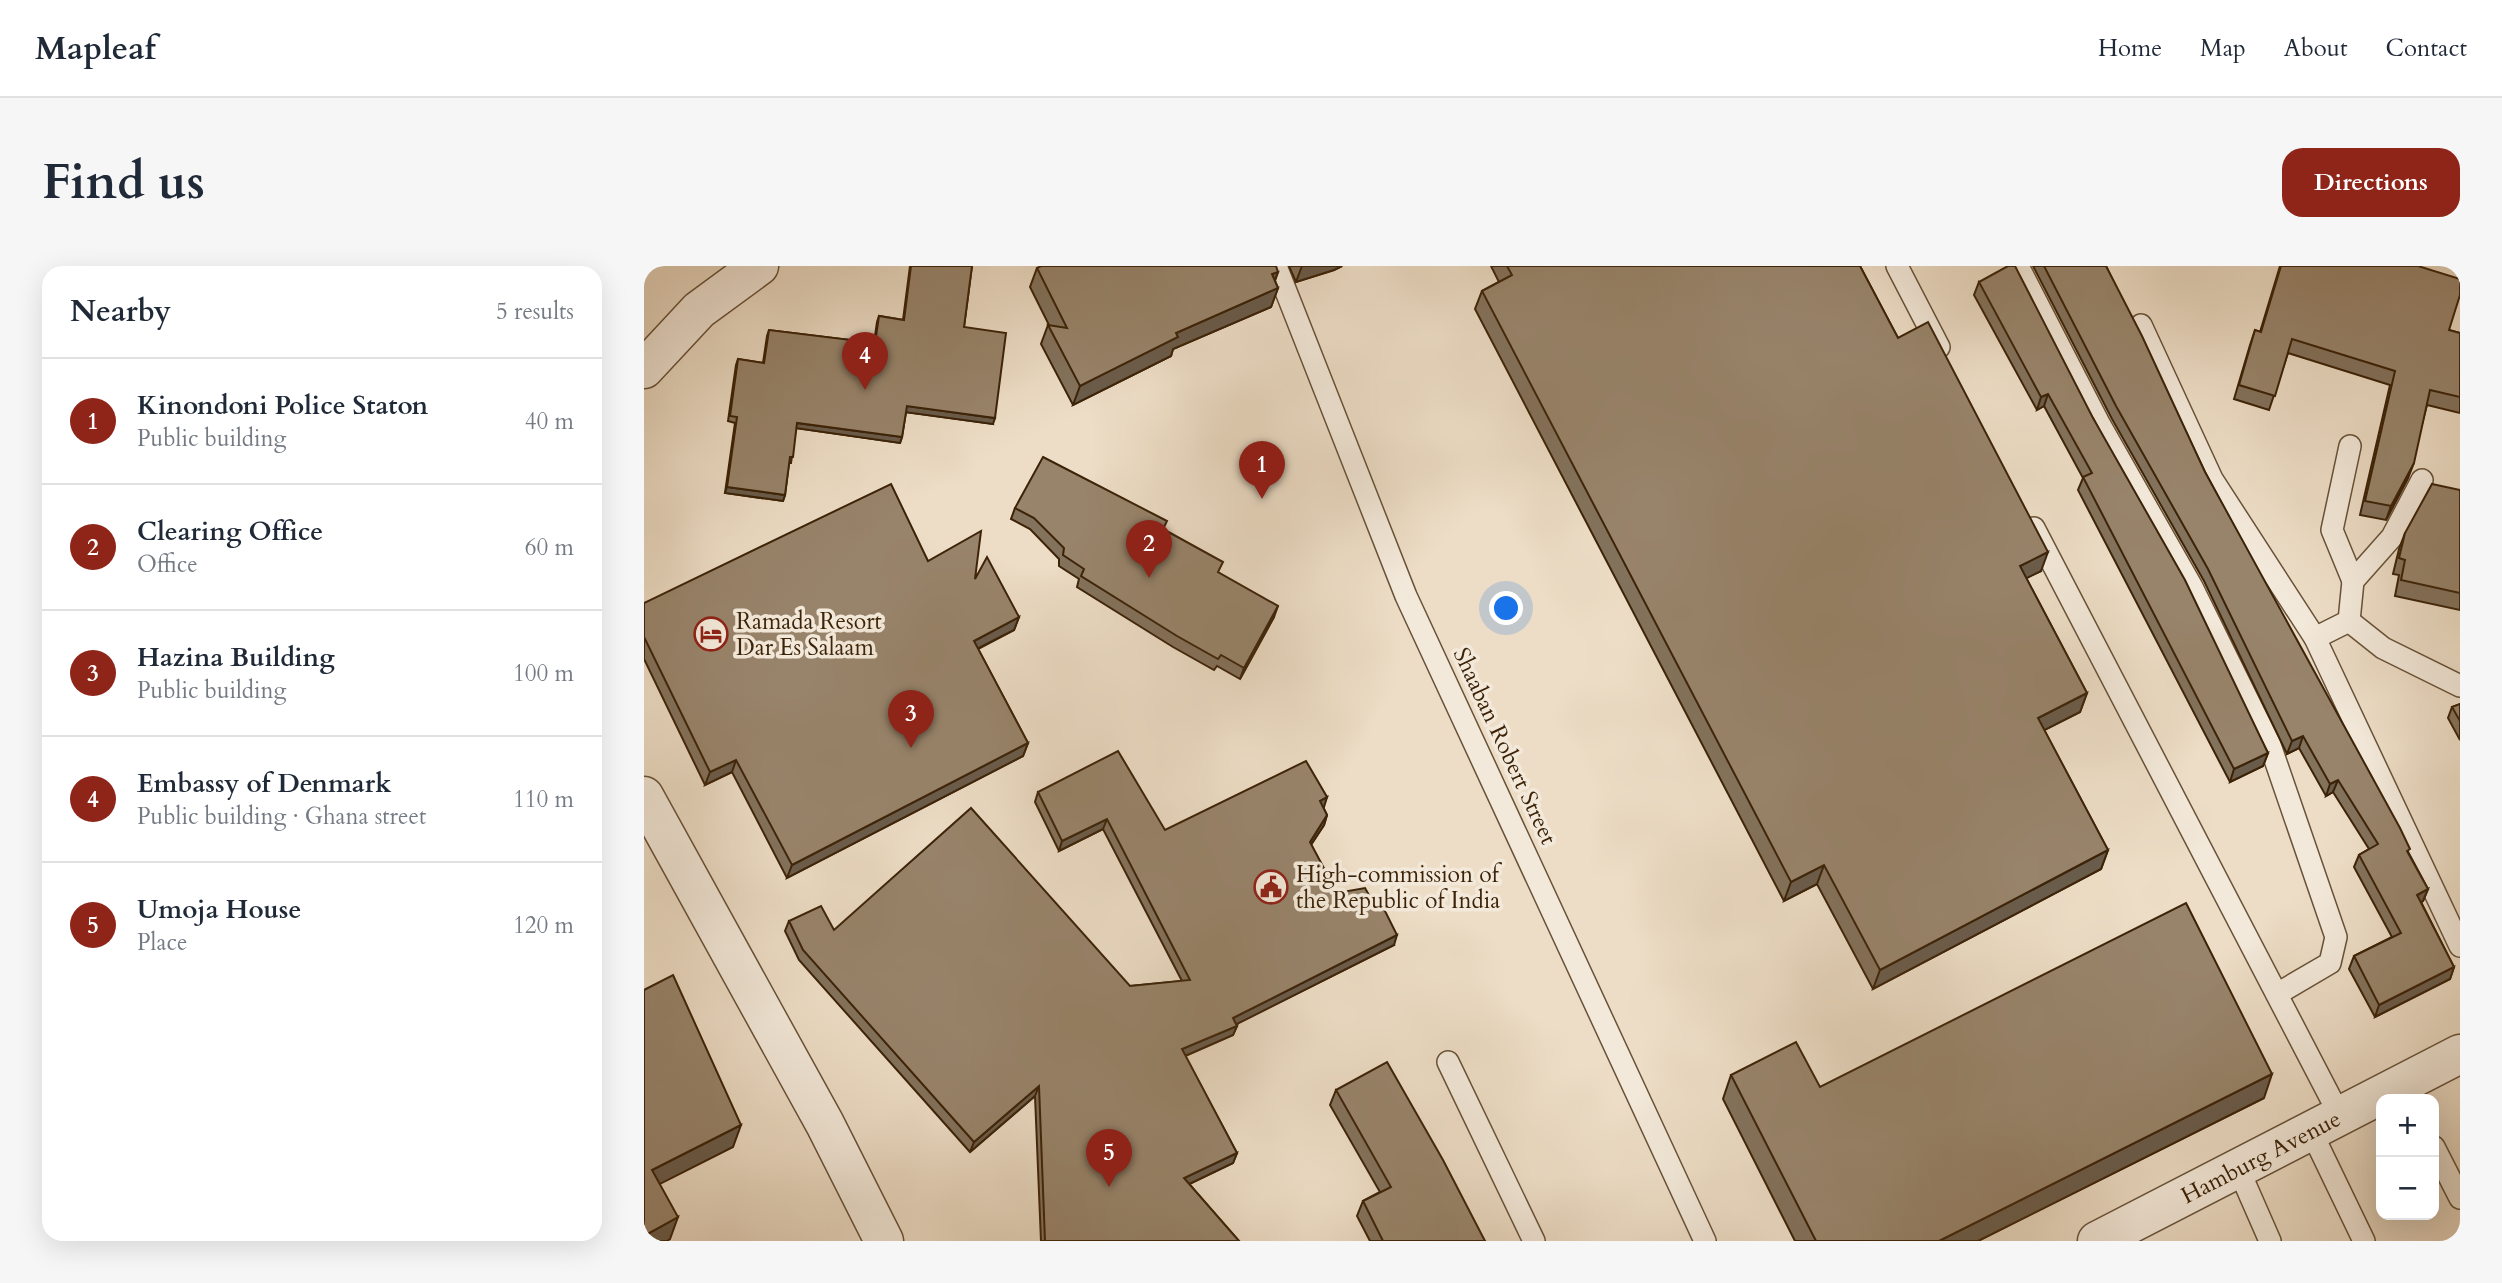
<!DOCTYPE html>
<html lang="en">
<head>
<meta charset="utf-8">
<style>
	:root { --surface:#fff; --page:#f6f6f7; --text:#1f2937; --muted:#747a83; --line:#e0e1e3; --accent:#8f2418 }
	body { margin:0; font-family:Cardo,serif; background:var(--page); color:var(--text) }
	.controls { position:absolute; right:21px; bottom:21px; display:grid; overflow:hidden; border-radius:14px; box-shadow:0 7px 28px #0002 }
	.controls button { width:63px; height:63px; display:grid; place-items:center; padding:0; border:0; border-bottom:2px solid var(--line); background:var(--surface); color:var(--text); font:35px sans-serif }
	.you { position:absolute; left:863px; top:343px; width:24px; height:24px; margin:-18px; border:5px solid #fff; border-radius:50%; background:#1a73e8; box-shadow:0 0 0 10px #1a73e833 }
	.badge { display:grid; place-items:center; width:46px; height:46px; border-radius:50%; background:var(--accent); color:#fff; font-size:23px; font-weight:700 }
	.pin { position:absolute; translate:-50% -58px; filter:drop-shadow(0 2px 4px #0008) }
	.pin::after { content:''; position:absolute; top:37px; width:24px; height:21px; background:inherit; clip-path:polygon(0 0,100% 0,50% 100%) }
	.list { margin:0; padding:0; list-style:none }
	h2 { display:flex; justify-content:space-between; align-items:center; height:91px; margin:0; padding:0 28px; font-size:30px }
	h2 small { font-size:23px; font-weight:400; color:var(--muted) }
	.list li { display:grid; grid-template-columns:46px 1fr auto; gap:21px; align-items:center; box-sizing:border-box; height:126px; padding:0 28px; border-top:2px solid var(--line) }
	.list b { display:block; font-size:26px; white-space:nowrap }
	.list p { margin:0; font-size:23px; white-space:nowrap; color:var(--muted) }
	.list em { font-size:23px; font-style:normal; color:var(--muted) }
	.map { position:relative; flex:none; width:1816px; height:975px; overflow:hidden; border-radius:21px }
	header { display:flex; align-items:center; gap:42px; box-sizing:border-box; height:98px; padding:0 35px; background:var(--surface); border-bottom:2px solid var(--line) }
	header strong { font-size:33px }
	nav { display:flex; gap:38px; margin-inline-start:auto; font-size:24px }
	.intro { display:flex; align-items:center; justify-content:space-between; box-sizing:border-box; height:168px; padding:0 42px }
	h1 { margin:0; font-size:49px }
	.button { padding:18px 32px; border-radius:21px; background:var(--accent); color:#fff; font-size:24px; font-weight:700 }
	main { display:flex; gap:42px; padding:0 42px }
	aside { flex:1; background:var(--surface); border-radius:21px; box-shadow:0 7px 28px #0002 }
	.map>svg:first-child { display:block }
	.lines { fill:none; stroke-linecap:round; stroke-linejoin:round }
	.service-casing { stroke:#685238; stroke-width:24 }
	.minor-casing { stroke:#685238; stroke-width:41 }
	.tertiary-casing { stroke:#685238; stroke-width:41 }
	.service { stroke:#f3e9da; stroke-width:21 }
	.minor { stroke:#f3e9da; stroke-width:38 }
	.tertiary { stroke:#f3e9da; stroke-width:38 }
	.wall { fill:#83725c; stroke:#3c2308; stroke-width:2 }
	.shaded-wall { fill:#6a5c4b; stroke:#3c2308; stroke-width:2 }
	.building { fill:#98846b; stroke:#3c2308; stroke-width:2 }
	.labels { text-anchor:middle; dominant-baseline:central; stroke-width:7; stroke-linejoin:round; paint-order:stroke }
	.poi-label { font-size:23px; fill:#3c2308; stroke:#f3e9da; text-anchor:start }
	.street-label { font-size:23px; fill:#3c2308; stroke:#f3e9da }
</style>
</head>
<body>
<header>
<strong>Mapleaf</strong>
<nav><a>Home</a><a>Map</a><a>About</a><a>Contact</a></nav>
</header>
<div class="intro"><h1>Find us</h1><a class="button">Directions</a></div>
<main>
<aside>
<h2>Nearby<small>5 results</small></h2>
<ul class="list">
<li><span class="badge">1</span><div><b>Kinondoni Police Staton</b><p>Public building</p></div><em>40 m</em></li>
<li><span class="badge">2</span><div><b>Clearing Office</b><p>Office</p></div><em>60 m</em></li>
<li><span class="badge">3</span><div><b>Hazina Building</b><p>Public building</p></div><em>100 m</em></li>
<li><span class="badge">4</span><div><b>Embassy of Denmark</b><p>Public building · Ghana street</p></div><em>110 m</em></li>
<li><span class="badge">5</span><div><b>Umoja House</b><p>Place</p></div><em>120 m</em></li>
</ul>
</aside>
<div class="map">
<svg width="1816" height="975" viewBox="0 0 1816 975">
	<rect width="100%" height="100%" fill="#edddc6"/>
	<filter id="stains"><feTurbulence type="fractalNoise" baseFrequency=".00286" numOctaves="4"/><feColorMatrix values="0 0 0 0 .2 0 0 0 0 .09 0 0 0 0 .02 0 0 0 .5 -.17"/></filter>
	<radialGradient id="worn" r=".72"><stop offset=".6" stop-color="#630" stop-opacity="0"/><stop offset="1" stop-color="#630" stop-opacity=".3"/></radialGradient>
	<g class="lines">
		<defs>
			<g id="service">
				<polyline points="632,0 762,330 1061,975"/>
				<polyline points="1253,0 1295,81"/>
				<polyline points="1374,0 1456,159 1548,321 1626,479 1692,671 1686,697 1633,728"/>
				<polyline points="1497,59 1568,213 1671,372 1816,680"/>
				<polyline points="1706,180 1688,264 1709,315"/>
				<polyline points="1390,262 1696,850"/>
				<polyline points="1705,355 1739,382 1816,420"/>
				<polyline points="1671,372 1705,355 1709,315 1748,271 1778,214"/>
				<polyline points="804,796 890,975"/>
				<polyline points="1667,865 1720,975"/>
				<polyline points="1790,881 1816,932"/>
				<polyline points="1594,902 1626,975"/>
			</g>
			<g id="minor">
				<polyline points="0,103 55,44 115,0"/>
				<polyline points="0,530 181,858 240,975"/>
			</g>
			<g id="tertiary">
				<path id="s1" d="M1453,975L1816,788"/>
			</g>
		</defs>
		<use href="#service" class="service-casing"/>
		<use href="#minor" class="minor-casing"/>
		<use href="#tertiary" class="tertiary-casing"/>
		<use href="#service" class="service"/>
		<use href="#minor" class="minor"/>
		<use href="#tertiary" class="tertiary"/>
	</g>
	<g class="wall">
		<polygon points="266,0 328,0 320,61 349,158 262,146 258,171 256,177 152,162 147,197 145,197 141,229 139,235 81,227 91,157 84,155 92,99 94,93 119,97 123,70 125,64 230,77 233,56 235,50 259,54"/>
		<polygon points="645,0 698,0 690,4 652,16"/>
		<polygon points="847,0 1216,0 1254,72 1397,305 1382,312 1443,427 1436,446 1400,464 1464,584 1457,603 1229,723 1173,618 1140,635 831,43 838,25 855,16"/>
		<polygon points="1389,0 1462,0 1561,206 1784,623 1779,635 1777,636 1810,701 1806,713 1731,751 1705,703 1710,690 1748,671 1710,601 1715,589 1725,583 1689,526 1682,530 1655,482 1643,488 1560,315 1468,153"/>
		<polygon points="1636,0 1774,0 1805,64 1816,67 1816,147 1783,139 1764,212 1742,254 1716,249 1746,119 1644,87 1625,144 1590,133 1606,79 1611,64 1616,66"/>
		<polygon points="393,2 634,6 631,15 634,22 627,41 529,83 527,90 429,139 397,78 404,59 405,59 386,21"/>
		<polygon points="1335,16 1449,152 1624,487 1619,500 1586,516 1434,224 1439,212 1400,140 1393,144 1330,29"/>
		<polygon points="1816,224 1816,344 1751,330 1755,309 1749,308 1755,283 1761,267"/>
		<polygon points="371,242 520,264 630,351 596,413 573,400 570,404 529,381 433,321 435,313 415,300 415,293 386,263 367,253"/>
		<polygon points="284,295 331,313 375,351 370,364 334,383 384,477 379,490 143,612 88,506 61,519 0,393 0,337"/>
		<polygon points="1816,438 1816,474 1804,452 1808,441"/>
		<polygon points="394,526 521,564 683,531 679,541 683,549 680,559 667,579 693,627 750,679 592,758 593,760 589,769 541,790 593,887 589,897 545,918 595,975 397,975 391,830 326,886 155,694 141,665 145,655 486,720 538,715 459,563 415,585 391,536"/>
		<polygon points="1087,809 1176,821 1620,832 1334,975 1151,975 1079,833"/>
		<polygon points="692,824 841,975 726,975 713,950 719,935 736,926 686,839"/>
	</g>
	<g class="shaded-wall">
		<polygon points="658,0 698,0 690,4 652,16"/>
		<polygon points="634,6 627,24 628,8"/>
		<polygon points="634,22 627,41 529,83 527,90 429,139 436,120 532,67"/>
		<polygon points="1404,128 1400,140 1393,144 1397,131"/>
		<polygon points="263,140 351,152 349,158 260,146"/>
		<polygon points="153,157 258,171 256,177 151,162"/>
		<polygon points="1770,197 1764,212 1742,254 1747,240"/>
		<polygon points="83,221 141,229 139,235 81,227"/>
		<polygon points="1404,286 1397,305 1369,319 1376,300"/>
		<polygon points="634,340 630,351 596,413 600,402"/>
		<polygon points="375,351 370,364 325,387 330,375"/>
		<polygon points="1443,427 1436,446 1387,471 1394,452"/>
		<polygon points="1659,470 1655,482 1643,488 1648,475"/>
		<polygon points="384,477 379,490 143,612 148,599"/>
		<polygon points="1624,487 1619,500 1586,516 1590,503"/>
		<polygon points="92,494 88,506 61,519 66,506"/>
		<polygon points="1694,514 1689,526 1682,530 1686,518"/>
		<polygon points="683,531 680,541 672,545 676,535"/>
		<polygon points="683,549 680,559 662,586 666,576"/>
		<polygon points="463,553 459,563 415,585 418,575"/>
		<polygon points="1464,584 1457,603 1229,723 1236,704"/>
		<polygon points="1180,599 1173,618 1140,635 1147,616"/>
		<polygon points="1784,623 1779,635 1768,641 1773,629"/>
		<polygon points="753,669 750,679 585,762 589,752"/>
		<polygon points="1810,701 1806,713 1731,751 1735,739"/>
		<polygon points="593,760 589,769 534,793 538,783"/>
		<polygon points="1628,808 1620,832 1334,975 1295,975"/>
		<polygon points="395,820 391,830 326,886 330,876"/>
		<polygon points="97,859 89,881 0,926 8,904"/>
		<polygon points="593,887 589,897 537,922 540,912"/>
		<polygon points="34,951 26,973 23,975 0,975 0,970"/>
	</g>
	<g class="building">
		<polygon points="267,0 328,0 320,61 362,67 351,152 263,140 258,171 153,157 149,191 146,191 141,229 83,221 93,151 86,150 94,93 120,97 125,64 231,77 235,50 260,54"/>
		<polygon points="397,0 632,0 634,6 628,8 634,22 532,67 534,71 436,120 404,59 423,62 393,2"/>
		<polygon points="863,0 1216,0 1254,72 1284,56 1404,286 1376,300 1443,427 1394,452 1464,584 1236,704 1180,599 1147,616 838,25 868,9"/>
		<polygon points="1364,0 1371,0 1449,152 1541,314 1624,487 1590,503 1439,211 1448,207 1404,128 1397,131 1335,16"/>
		<polygon points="1400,0 1462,0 1498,70 1561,206 1756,562 1766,583 1763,585 1784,623 1773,629 1810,701 1735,739 1710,690 1757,667 1715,589 1734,578 1694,514 1686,518 1659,470 1648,475 1564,303 1472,140"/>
		<polygon points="1637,0 1774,0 1816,13 1816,29 1805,64 1816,67 1816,131 1786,124 1770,197 1747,240 1721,235 1751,105 1648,73 1631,130 1595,119 1611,64 1617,66"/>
		<polygon points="399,191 523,255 519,263 579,296 574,306 634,340 600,402 577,389 574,393 533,370 437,310 440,303 419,289 420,282 390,252 371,242"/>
		<polygon points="247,218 284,295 337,265 331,313 343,291 375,351 330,375 384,477 148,599 92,494 66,506 0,371 0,337"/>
		<polygon points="1788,218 1816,224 1816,327 1757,314 1761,294 1755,292 1761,267"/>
		<polygon points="1816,438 1816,455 1808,441"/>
		<polygon points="474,485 521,564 662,495 683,531 676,535 683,549 666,576 693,627 721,622 729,636 735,633 753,669 589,752 593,760 538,783 593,887 540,912 595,975 401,975 395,820 330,876 159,684 145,655 177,640 190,664 327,542 486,720 546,714 463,553 418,575 394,526"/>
		<polygon points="1542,637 1628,808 1295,975 1172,975 1087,809 1152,776 1176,821"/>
		<polygon points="29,709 97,859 8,904 34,951 0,970 0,724"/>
		<polygon points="743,796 799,894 841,975 739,975 719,935 747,921 692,824"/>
	</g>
	<defs>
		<symbol id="hotel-ring" viewBox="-11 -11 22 22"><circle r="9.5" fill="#f3e9da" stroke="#8f2418" stroke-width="1.5"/><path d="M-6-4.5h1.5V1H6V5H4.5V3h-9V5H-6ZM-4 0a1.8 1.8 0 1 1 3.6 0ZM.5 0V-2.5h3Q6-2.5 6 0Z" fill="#8f2418"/></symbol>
		<symbol id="civic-ring" viewBox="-11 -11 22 22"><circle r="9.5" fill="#f3e9da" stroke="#8f2418" stroke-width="1.5"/><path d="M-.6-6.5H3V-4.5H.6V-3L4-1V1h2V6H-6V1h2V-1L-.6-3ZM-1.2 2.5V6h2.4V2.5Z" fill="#8f2418"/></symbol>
	</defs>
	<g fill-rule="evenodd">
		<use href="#hotel-ring" x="48" y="349" width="38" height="38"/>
		<use href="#civic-ring" x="608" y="602" width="38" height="38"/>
	</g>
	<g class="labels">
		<g class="poi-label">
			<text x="92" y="355">Ramada Resort<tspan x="92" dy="26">Dar Es Salaam</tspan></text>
			<text x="652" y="608">High-commission of<tspan x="652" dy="26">the Republic of India</tspan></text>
		</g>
		<g class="street-label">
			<text transform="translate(861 480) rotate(65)">Shaaban Robert Street</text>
			<text stroke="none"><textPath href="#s1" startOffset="184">Hamburg Avenue</textPath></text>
		</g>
	</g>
	<rect width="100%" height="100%" filter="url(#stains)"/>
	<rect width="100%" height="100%" fill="url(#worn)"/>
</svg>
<div class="controls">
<button>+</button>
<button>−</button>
</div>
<div class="you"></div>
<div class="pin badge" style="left:618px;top:233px">1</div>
<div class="pin badge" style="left:505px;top:312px">2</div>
<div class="pin badge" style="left:267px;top:482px">3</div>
<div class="pin badge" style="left:221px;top:124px">4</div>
<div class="pin badge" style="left:465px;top:921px">5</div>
</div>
</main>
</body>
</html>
